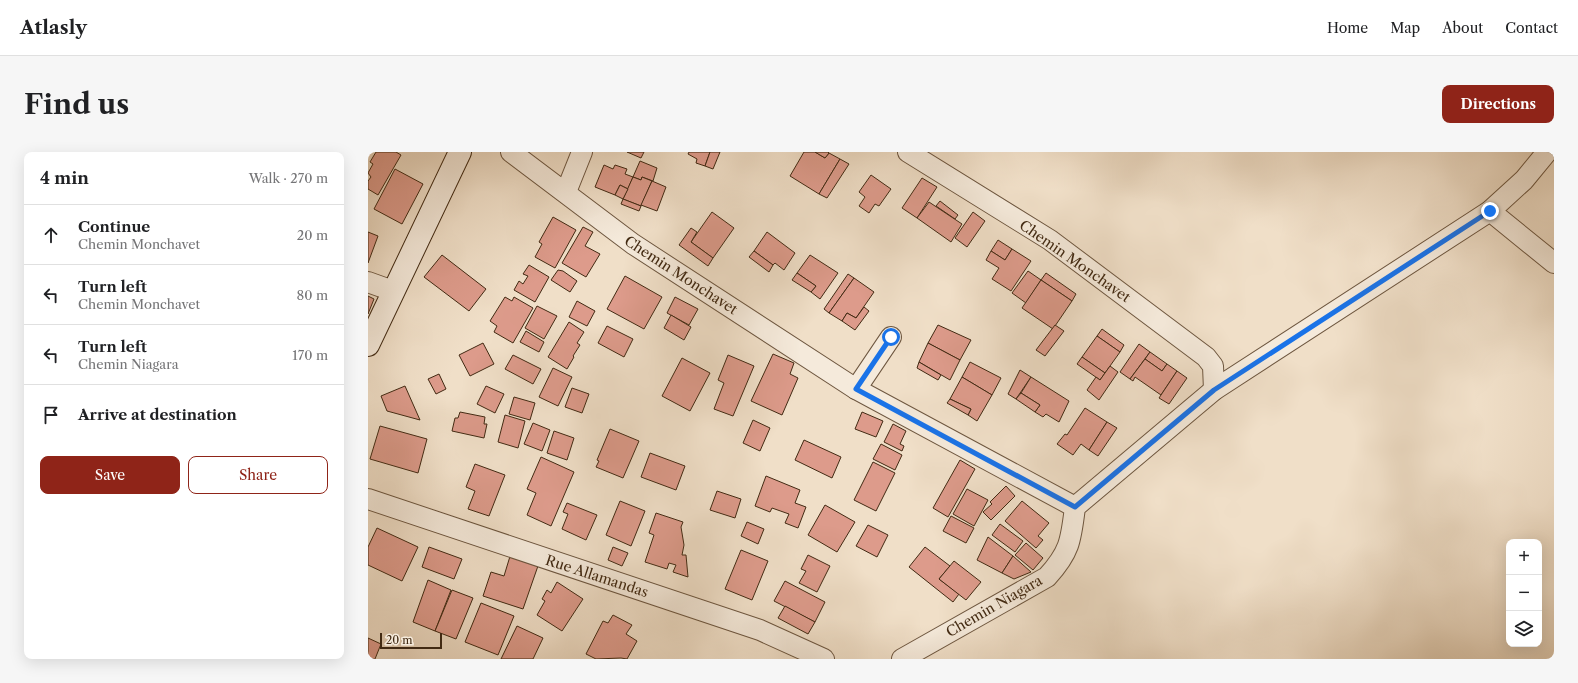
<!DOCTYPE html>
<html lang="en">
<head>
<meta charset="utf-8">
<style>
	:root { --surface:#fff; --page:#f6f6f6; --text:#202124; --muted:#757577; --line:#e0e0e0; --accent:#8f2418 }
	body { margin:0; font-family:"Libre Caslon Text",serif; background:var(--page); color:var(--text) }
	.controls { position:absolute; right:12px; bottom:12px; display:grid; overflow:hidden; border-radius:8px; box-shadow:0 4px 16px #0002 }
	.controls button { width:36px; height:36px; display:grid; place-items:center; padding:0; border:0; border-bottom:1px solid var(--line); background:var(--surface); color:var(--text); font:20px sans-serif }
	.scale { position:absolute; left:12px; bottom:10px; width:62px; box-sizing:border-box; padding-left:4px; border:2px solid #422a13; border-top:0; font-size:11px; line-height:14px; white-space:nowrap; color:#422a13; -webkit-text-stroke:3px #f5eadb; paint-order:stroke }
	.stop { position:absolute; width:12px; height:12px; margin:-9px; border:3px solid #1a73e8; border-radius:50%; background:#fff }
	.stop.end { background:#1a73e8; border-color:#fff; box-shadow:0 1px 4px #0008 }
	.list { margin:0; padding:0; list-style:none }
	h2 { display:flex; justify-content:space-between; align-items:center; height:52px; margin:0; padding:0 16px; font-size:17px }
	h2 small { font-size:13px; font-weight:400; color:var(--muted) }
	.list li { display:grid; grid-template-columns:26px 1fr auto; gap:12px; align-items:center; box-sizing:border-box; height:60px; padding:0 16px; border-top:1px solid var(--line) }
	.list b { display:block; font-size:15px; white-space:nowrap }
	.list p { margin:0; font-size:13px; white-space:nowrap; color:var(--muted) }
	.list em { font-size:13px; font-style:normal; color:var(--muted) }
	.actions { display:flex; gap:8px; padding:12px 16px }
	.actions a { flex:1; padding:9px 0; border:1px solid var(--accent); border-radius:8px; text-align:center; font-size:14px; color:var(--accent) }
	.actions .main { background:var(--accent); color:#fff }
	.icon { flex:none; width:22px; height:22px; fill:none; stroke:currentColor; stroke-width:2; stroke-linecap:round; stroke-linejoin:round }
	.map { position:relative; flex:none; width:1186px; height:507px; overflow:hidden; border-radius:8px }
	header { display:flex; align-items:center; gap:24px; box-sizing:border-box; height:56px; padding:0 20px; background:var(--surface); border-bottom:1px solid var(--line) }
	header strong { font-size:19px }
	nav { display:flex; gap:22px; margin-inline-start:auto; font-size:14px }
	.intro { display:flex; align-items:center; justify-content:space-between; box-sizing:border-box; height:96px; padding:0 24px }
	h1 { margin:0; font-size:28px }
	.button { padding:10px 18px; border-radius:8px; background:var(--accent); color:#fff; font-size:14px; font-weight:700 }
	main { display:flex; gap:24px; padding:0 24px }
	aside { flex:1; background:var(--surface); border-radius:8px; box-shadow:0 4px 16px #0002 }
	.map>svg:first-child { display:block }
	.building { fill:#dd9b8b; stroke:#422a13 }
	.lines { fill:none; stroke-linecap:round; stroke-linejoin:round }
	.street-casing { stroke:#6e5740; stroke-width:22 }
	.secondary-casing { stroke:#422a13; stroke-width:24 }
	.street { stroke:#f5eadb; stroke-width:20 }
	.secondary { stroke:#f5eadb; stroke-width:22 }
	.route { stroke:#1a73e8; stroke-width:5 }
	.labels { text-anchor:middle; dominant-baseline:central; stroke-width:3.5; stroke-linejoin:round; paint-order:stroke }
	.street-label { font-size:14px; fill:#422a13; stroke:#f5eadb }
</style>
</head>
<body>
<header>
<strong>Atlasly</strong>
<nav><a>Home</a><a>Map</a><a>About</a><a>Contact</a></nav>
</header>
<div class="intro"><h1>Find us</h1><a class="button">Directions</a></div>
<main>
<aside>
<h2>4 min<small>Walk · 270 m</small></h2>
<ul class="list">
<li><svg class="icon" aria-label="ahead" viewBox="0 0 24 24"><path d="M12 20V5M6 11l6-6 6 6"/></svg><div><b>Continue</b><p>Chemin Monchavet</p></div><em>20 m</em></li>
<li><svg class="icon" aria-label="left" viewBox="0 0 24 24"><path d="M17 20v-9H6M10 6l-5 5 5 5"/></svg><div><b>Turn left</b><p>Chemin Monchavet</p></div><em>80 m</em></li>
<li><svg class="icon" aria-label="left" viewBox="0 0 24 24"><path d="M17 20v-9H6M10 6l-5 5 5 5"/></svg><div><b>Turn left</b><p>Chemin Niagara</p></div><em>170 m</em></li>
<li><svg class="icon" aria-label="arrive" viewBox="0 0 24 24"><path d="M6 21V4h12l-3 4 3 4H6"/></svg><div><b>Arrive at destination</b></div></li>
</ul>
<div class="actions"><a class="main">Save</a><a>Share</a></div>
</aside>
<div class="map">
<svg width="1186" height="507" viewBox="0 0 1186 507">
	<rect width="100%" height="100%" fill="#f0dfc8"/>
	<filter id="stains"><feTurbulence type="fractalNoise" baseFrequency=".005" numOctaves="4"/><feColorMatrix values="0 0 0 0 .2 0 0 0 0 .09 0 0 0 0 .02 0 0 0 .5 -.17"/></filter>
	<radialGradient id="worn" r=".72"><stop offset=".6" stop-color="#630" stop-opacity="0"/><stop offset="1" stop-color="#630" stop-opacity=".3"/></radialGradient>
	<g class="building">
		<polygon points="8,0 28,0 33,3 10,43 0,37 0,29 3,25 0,21 5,12 2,10"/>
		<polygon points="259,0 276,0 273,6"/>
		<polygon points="321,0 342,0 337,14 328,11 329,7 320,2"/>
		<polygon points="342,0 352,0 345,17 337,14"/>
		<polygon points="436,0 447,0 457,6 461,1 472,7 451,42 422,24"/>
		<polygon points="447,0 460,0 461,1 457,6"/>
		<polygon points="472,7 481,12 459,46 451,42"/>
		<polygon points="272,9 289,16 285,29 274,25 273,28 265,25"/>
		<polygon points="236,13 245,17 247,13 259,17 257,22 265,25 260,37 252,33 247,43 227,35"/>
		<polygon points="27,17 55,32 34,72 6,57"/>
		<polygon points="503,23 523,37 511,54 507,52 501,61 491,54 497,45 491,40"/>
		<polygon points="265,25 273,28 274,25 284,29 273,54 255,47"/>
		<polygon points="554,26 569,35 549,66 534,56"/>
		<polygon points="284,29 298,35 289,59 273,53"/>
		<polygon points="252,33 260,37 255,47 247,43"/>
		<polygon points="255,47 273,54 271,59 253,52"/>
		<polygon points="572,49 590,63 587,67 568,54"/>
		<polygon points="561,50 594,72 583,90 549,66"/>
		<polygon points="344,60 366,76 345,106 323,90"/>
		<polygon points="605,60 617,69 599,95 587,86"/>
		<polygon points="185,65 208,78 187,116 167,105 174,92 171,90"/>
		<polygon points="215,75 225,80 217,94 232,102 218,125 194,111"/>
		<polygon points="323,76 329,80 323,90 345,106 340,114 311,93"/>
		<polygon points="0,80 10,84 0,111"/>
		<polygon points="399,80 427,101 416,118 407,111 405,113 386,99"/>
		<polygon points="630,88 644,97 637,108 623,99"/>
		<polygon points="644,97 663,109 643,139 624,127 631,116 618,108 623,99 637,108"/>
		<polygon points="386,99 405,113 401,120 381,105"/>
		<polygon points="74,103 118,137 101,159 56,125"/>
		<polygon points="442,103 470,121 452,147 443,140 448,134 429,121"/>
		<polygon points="161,113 181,125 167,150 146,138 151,129 155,132 160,124 155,122"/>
		<polygon points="190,118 195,119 209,129 202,140 183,128"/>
		<polygon points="660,119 673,128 658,151 644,141"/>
		<polygon points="429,121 448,134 443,140 424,128"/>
		<polygon points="678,121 708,142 704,149 673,128"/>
		<polygon points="480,122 486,126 461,161 456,157"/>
		<polygon points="257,124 294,145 276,177 239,157"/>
		<polygon points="486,126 506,140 488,166 479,161 474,169 461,161"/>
		<polygon points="673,128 704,149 685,177 654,156"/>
		<polygon points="0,144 6,147 0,162"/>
		<polygon points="137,145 144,149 146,145 165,156 145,191 126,180 129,174 122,169"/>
		<polygon points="307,145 330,157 321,173 299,161"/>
		<polygon points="209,149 227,159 219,174 201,165"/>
		<polygon points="169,154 189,164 176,187 157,176"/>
		<polygon points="496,155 501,159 487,178 474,169 479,161 488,166"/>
		<polygon points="303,163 323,175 316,188 296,176"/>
		<polygon points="201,170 216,180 209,191 212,193 205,204 206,205 199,217 180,205"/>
		<polygon points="570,173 603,188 592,208 560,191"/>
		<polygon points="687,173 696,179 677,204 668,198"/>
		<polygon points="239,174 265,187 256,205 230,191"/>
		<polygon points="734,177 756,193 752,200 729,184"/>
		<polygon points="158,179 176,190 171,200 152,190"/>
		<polygon points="729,184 752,200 737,221 714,205"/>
		<polygon points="115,191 126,212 102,224 91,203"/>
		<polygon points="560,191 592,208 582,228 551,210"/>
		<polygon points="771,192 782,200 762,227 752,220"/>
		<polygon points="782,200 799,212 794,219 777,207"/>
		<polygon points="405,202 426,211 422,222 430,226 414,263 383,249"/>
		<polygon points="145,203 173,217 165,232 137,217"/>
		<polygon points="360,203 386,214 365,264 346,257 356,231 350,228"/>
		<polygon points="714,205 737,221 732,228 709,212"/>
		<polygon points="314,206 342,221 322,259 294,244"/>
		<polygon points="777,207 794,219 799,212 809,219 793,243 767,225 765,229 762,227"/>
		<polygon points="551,210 573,223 570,228 549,216"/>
		<polygon points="602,210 633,226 624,243 594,225"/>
		<polygon points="742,214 750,220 731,248 719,238 728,225 732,228"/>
		<polygon points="185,216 204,225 190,254 171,245"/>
		<polygon points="652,218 663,225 648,247 640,242"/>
		<polygon points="809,219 819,226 801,252 791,246"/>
		<polygon points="71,222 78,237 68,242 60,227"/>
		<polygon points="594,225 624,243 609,269 600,263 603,257 582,247"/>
		<polygon points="663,225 701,249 691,270 678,262 675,265 667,260 672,253 653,241"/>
		<polygon points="37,234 52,268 19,259 13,244"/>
		<polygon points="118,234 136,242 127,261 109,252"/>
		<polygon points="204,236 221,242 214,261 197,255"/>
		<polygon points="653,241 672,253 667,260 648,247"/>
		<polygon points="146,245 167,251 162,268 141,262"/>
		<polygon points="582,247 603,257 600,263 579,251"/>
		<polygon points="717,256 739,270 721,298 713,292 705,303 689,292 697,282 699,283"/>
		<polygon points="92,260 117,265 116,272 119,272 116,286 84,279 87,266 90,266"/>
		<polygon points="494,260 515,269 508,285 487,277"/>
		<polygon points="137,263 157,269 150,296 130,290"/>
		<polygon points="385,268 402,276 392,299 375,291"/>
		<polygon points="739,270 749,276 730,304 721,298"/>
		<polygon points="165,271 182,278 174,299 156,292"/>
		<polygon points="525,272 538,279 532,292 536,294 534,299 516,290"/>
		<polygon points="12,274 59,287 50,321 2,307"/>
		<polygon points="242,277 271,289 255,326 228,315 231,309 229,308"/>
		<polygon points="186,279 206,286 199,308 179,301"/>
		<polygon points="436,288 473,305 464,326 427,308"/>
		<polygon points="513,292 534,303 527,318 505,307"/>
		<polygon points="282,301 317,314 308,338 273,325"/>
		<polygon points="173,305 206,320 183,374 159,363 168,341 159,337"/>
		<polygon points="592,308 607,317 580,365 565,356"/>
		<polygon points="505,310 527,321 508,359 486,348"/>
		<polygon points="107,312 137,323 121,364 100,357 107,339 98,335"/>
		<polygon points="398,324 432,338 427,351 438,355 430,376 417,371 421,362 404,356 402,360 387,354"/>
		<polygon points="638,334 647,344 623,368 615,360 624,352 622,350"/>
		<polygon points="599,337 620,348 606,374 585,362"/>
		<polygon points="349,339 373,347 367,366 342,358"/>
		<polygon points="252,349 277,359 263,394 238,383"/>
		<polygon points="654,349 681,371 670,384 675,388 668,396 637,369"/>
		<polygon points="199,351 229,363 218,388 194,377 200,362 195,360"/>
		<polygon points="457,353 487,370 469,400 440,383"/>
		<polygon points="288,361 315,370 313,375 316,393 314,403 318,403 320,425 305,420 308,413 301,411 299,417 277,410 286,383 281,381"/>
		<polygon points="583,364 606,376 598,391 575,379"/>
		<polygon points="379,370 396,377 390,392 373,384"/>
		<polygon points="632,372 655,389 647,400 624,383"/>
		<polygon points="500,373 520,383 509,405 488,394"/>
		<polygon points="9,376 50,395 34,429 0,413 0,395"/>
		<polygon points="620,385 645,404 634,421 609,408"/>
		<polygon points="658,391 675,406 665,418 647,403"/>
		<polygon points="61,395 94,407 86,427 54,415"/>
		<polygon points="245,395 260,401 254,414 240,408"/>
		<polygon points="557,395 582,414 571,427 591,442 585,450 541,415"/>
		<polygon points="373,398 400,409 384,448 357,437"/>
		<polygon points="143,401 171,411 155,457 115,444 123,420 136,424"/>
		<polygon points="440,403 462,414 449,440 431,431 438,419 433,417"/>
		<polygon points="645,404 663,420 646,427 634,421"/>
		<polygon points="586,409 613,430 598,448 571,427"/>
		<polygon points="60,428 83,438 67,479 45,470"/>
		<polygon points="417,429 457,450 447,470 406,449"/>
		<polygon points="189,430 215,447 194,479 169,463 177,449 174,447 179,438 183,441"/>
		<polygon points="84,438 105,446 88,487 67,479"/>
		<polygon points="113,451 146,464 130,503 97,490"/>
		<polygon points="417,454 447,470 440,482 410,466"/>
		<polygon points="245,463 264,473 258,482 269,489 259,507 253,506 228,507 218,502 235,469 240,471"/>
		<polygon points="149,474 175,486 165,507 133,507"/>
		<polygon points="0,486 13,492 7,507 0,507"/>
	</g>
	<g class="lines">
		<defs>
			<g id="street">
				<polyline points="143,0 265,92 488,237 707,355"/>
				<polyline points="540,0 682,88 838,205 845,214 846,238"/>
				<polyline points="198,40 214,0"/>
				<polyline points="1122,59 1186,111"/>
				<polyline points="0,130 25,139"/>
				<polyline points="488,237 523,185"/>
				<polyline points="0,347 392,478 456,507"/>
				<path d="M534,507L679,425C702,400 703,388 707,355L846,238L1122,59L1156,28L1179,0"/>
			</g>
			<polyline id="secondary" points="0,193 92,0"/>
		</defs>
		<use href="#street" class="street-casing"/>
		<use href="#secondary" class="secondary-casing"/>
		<use href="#street" class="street"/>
		<use href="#secondary" class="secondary"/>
	</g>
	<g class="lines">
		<polyline class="route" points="523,185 488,237 707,355 846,238 1122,59"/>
	</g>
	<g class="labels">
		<g class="street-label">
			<text transform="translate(707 109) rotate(35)">Chemin Monchavet</text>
			<text transform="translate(313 123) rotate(33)">Chemin Monchavet</text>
			<text transform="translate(229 424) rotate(18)">Rue Allamandas</text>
			<text transform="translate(626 454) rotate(-30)">Chemin Niagara</text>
		</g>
	</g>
	<rect width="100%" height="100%" filter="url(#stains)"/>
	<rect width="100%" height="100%" fill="url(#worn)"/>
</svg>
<div class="controls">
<button>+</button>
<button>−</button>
<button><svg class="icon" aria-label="layers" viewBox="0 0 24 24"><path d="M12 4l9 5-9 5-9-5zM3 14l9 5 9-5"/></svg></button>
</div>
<div class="scale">20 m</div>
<div class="stop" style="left:523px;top:185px"></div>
<div class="stop end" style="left:1122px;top:59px"></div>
</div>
</main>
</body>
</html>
